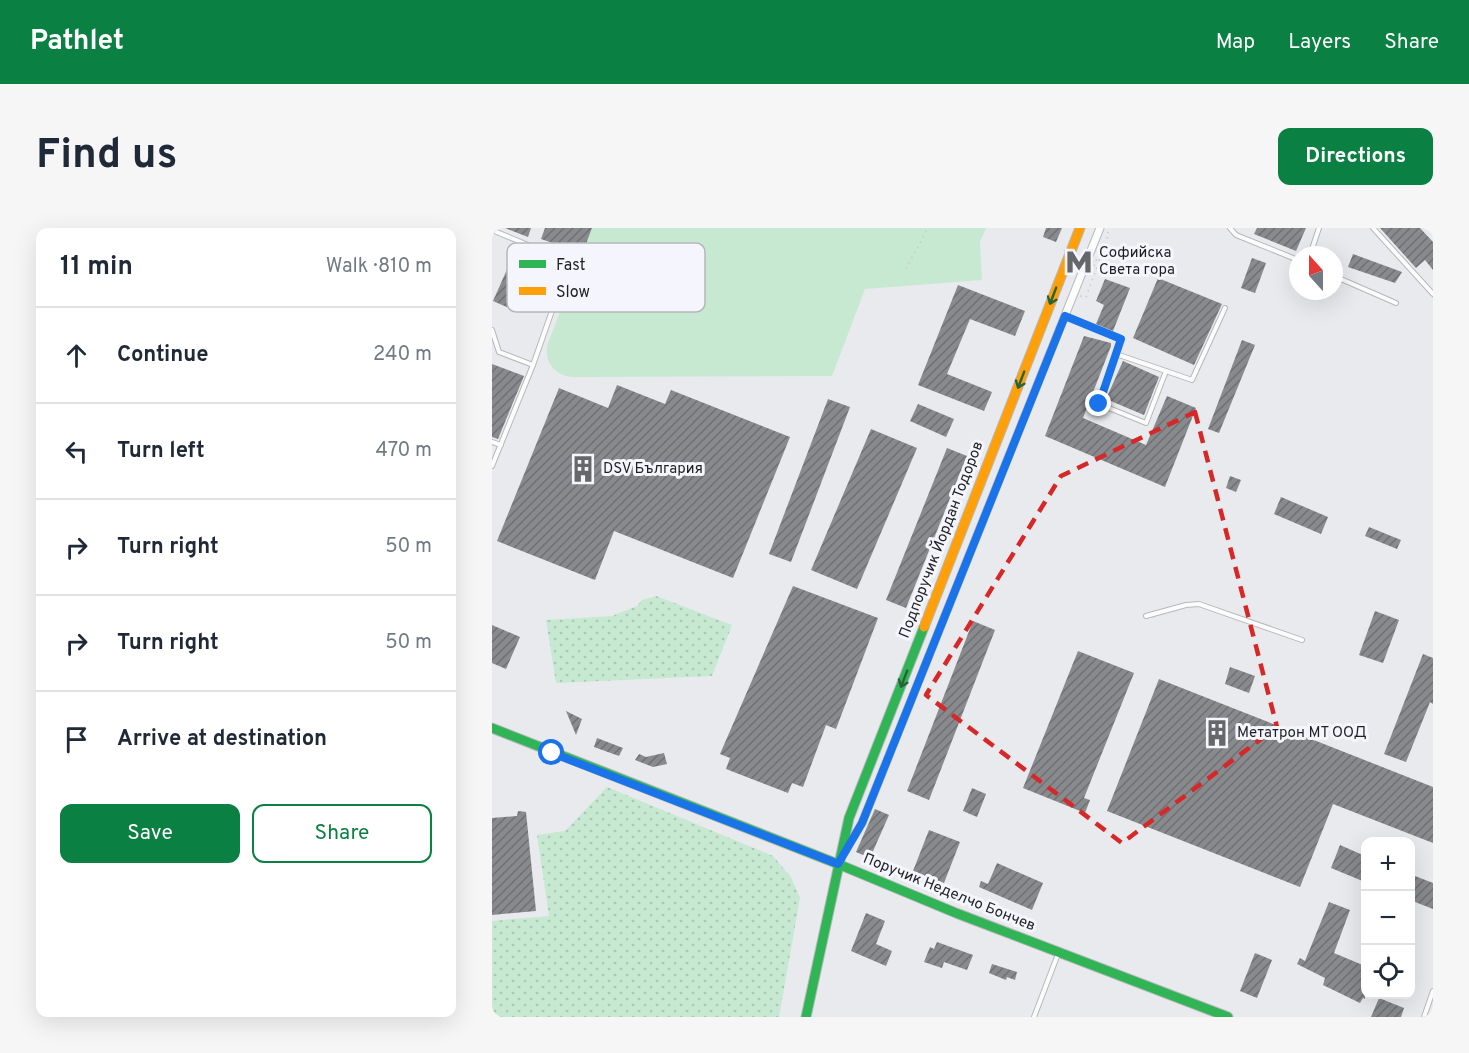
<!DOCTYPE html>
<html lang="en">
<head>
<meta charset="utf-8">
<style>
	:root { --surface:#fff; --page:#f6f6f7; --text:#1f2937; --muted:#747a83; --line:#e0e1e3; --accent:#0b8043 }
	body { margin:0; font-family:Overpass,sans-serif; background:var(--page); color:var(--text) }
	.controls { position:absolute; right:18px; bottom:18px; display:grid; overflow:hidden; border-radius:12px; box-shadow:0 6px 24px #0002 }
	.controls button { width:54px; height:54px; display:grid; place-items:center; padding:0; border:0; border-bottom:2px solid var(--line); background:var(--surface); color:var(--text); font:30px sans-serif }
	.compass { position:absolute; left:797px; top:18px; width:54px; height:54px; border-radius:50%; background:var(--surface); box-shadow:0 6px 24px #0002; rotate:339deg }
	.stop { position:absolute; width:18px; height:18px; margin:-14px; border:4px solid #1a73e8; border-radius:50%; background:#fff }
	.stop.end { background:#1a73e8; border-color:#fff; box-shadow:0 2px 6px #0008 }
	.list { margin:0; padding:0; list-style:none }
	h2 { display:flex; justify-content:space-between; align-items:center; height:78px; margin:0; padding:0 24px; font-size:26px }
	h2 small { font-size:20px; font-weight:400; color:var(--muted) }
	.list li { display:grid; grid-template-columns:39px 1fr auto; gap:18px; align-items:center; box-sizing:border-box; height:96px; padding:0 24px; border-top:2px solid var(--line) }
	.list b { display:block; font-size:22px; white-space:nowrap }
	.list em { font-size:20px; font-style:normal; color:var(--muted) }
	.actions { display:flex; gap:12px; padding:18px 24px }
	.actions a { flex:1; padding:14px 0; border:2px solid var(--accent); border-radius:12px; text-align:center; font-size:21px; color:var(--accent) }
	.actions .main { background:var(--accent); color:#fff }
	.icon { flex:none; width:33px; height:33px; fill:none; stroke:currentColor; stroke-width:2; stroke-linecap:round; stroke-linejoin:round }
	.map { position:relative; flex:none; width:941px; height:789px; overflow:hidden; border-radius:12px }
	header { display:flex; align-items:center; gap:36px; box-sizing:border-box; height:84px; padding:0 30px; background:var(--accent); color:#fff }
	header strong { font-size:28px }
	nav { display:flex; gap:33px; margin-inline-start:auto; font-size:21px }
	.intro { display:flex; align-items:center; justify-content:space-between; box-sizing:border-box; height:144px; padding:0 36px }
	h1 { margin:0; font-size:42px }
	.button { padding:15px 27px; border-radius:12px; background:var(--accent); color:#fff; font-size:21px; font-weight:700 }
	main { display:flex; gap:36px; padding:0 36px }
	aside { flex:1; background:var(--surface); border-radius:12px; box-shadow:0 6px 24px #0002 }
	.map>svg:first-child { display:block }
	.grass { fill:url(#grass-dots) }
	.park { fill:#c7e9d1 }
	.building { fill:url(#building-hatch) }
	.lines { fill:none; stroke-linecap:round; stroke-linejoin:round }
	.lane-casing { stroke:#b7b8bb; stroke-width:6 }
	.street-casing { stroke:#b7b8bb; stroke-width:9 }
	.fast-casing { stroke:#b7b8bb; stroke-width:11 }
	.slow-casing { stroke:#b7b8bb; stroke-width:11 }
	.path { stroke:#c9c9cb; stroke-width:1.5; stroke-dasharray:1.5 4.5; stroke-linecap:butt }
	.lane { stroke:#fcfcfc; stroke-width:4 }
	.street { stroke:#fcfcfc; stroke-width:7 }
	.fast { stroke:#30b455; stroke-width:9 }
	.slow { stroke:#ff9f0a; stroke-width:9 }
	.path-bridge { stroke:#c9c9cb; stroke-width:1.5; stroke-dasharray:1.5 4.5; stroke-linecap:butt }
	.oneway { stroke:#276339 }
	.route { stroke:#1a73e8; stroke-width:8 }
	.marked { fill:none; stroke:#d62828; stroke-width:4.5; stroke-dasharray:12 8; stroke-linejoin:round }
	.labels { text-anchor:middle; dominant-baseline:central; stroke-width:6; stroke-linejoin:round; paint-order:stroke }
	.poi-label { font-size:15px; fill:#1f2022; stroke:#f5f6fd; text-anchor:start }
	.street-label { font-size:15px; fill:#1f2022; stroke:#f5f6fd }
	.key { fill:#f5f6fd; stroke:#b5b6bb; stroke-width:1.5 }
	.key-label { font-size:16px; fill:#1f2022 }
</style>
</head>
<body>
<header>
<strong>Pathlet</strong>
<nav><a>Map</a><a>Layers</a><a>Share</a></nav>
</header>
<div class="intro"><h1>Find us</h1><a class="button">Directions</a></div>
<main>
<aside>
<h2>11 min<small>Walk · 810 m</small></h2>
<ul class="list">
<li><svg class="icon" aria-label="ahead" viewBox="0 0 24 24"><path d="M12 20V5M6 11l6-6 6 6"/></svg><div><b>Continue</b></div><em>240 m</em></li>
<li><svg class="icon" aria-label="left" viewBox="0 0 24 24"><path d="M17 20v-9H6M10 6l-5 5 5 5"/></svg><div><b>Turn left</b></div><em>470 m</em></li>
<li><svg class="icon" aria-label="right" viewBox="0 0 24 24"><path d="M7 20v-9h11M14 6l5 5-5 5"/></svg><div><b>Turn right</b></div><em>50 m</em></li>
<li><svg class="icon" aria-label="right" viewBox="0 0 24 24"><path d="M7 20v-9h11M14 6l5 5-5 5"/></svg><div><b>Turn right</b></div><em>50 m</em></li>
<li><svg class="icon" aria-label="arrive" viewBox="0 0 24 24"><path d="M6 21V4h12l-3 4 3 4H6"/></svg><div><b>Arrive at destination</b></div></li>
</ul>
<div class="actions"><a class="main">Save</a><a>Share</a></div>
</aside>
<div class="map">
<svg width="941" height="789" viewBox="0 0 941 789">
	<defs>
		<pattern id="grass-dots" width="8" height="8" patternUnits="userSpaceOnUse" patternTransform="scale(1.5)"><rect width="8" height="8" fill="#c7e9d1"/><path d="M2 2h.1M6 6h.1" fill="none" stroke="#aac8b3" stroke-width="1.8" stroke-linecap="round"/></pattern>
		<pattern id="building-hatch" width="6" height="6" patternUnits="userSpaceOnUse" patternTransform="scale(1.5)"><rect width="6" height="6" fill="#898a8d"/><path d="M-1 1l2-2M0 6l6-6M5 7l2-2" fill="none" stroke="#6f7073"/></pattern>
	</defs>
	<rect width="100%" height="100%" fill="#e9eaee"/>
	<g class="grass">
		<polygon points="164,368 240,397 220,448 64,455 54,392 120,388 145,378 150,372"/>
		<polygon points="115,559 281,628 299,649 308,670 287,789 0,789 0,693 57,688 45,607 73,603"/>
	</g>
	<path class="park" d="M100,0H494L488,14L490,52L373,61L340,148L79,149C62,146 53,135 55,118Z"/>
	<g class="building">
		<polygon points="13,0 39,0 36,9"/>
		<polygon points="53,0 100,0 89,29 73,23 75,20 49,11"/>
		<polygon points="554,0 570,0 564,14 551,9"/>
		<polygon points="765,0 814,0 804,23 762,6"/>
		<polygon points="888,0 928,0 941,14 941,42 933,32 924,40"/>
		<polygon points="861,26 910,44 903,55 856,39"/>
		<polygon points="760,30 774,35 763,65 749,60"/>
		<polygon points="17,37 42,48 26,84 1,73"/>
		<polygon points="666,50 730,76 702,137 641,110"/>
		<polygon points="613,51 638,60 621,103 604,96 612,77 604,73"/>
		<polygon points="466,57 533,83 523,108 478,91 455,146 500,164 492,183 426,157"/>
		<polygon points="592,108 619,115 619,118 591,190 654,217 675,168 704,180 673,259 553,208"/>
		<polygon points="750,112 763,117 727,205 716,201"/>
		<polygon points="631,133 667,149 652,187 614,171"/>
		<polygon points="0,136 32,148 6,211 0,209"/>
		<polygon points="125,157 173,176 179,162 298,209 241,350 122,303 103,352 5,313 67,160 116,180"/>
		<polygon points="336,171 358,179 299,334 277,326"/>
		<polygon points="426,176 462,191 454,209 418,193"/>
		<polygon points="379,201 425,220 365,361 319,342"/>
		<polygon points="455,220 475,228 414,380 394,372"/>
		<polygon points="738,248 749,252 744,264 734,260"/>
		<polygon points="789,269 836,289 829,306 782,286"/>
		<polygon points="877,299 909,312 905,321 873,308"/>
		<polygon points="301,358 386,390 344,501 334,497 311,559 300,555 296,565 234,541 238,530 228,526"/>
		<polygon points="883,383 907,392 891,435 867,427"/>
		<polygon points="481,393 503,402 437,572 415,563"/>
		<polygon points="0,397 28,409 14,441 0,435"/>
		<polygon points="586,423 642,445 592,570 598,572 593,585 531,560"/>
		<polygon points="931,426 941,430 941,476 938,474 914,534 892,526"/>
		<polygon points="738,439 763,448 757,465 733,456"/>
		<polygon points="667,451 941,559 941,615 841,576 808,659 615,583"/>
		<polygon points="74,483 90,491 84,507"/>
		<polygon points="105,510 131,520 127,528 102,519"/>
		<polygon points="172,525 175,536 161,539 143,532 147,526 154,529"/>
		<polygon points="480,560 494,566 485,589 471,583"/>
		<polygon points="383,581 397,587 378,630 364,624"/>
		<polygon points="26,583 34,584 44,683 0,687 0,590 25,588"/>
		<polygon points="437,602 468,614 452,655 421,643"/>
		<polygon points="848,617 873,628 873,654 839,640"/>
		<polygon points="505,635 551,655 540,682 487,659 489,653 496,656"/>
		<polygon points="918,646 941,655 941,681 918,672"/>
		<polygon points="837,674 858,682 842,725 873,738 873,771 871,770 868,775 831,757 833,750 805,736 808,730 813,733"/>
		<polygon points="374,685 393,693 384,716 400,723 394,738 359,723"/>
		<polygon points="445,714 481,727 475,742 452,734 450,740 432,734 438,719 442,721"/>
		<polygon points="763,725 780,732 765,770 748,763"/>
		<polygon points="500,736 525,744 523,752 515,749 514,752 497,745"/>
		<polygon points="887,770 912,780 909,789 879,789"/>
	</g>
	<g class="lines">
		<defs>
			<g id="lane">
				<polyline points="738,0 744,7 806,32"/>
				<polyline points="881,0 941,66"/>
				<polyline points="939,0 941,2"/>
				<polyline points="0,2 55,25 74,43 41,137 0,238"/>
				<polyline points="818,27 827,0"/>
				<polyline points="842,48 904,75"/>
				<polyline points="574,88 629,111 607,176 654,195 674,143 624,126"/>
				<polyline points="0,102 7,124 41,137"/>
				<polyline points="674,143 700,152 733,80"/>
				<polyline points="0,214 9,217"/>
				<polyline points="654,388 694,377 707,376 810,412"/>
				<polyline points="542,789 566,726"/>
				<polyline points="932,789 941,763"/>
			</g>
			<polyline id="street" points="349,630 370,595 608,0"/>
			<g id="fast">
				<polyline points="0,500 346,636 464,685 736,789"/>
				<polyline points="314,789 357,590 432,399"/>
			</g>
			<polyline id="slow" points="432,399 588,0"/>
		</defs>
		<use href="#lane" class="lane-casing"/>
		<use href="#street" class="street-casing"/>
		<use href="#fast" class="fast-casing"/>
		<use href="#slow" class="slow-casing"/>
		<g class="path">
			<polyline points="607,33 617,5 615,4"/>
			<polyline points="414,41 436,0"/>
			<polyline points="588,68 594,69 605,39 602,38"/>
		</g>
		<use href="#lane" class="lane"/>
		<use href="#street" class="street"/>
		<use href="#fast" class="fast"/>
		<use href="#slow" class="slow"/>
		<g class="path-bridge">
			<polyline points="574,20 577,21 574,27"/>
			<polyline points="572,22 581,26"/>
			<polyline points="595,31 606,36"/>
			<polyline points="602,38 604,32 607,33"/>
		</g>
	</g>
	<defs><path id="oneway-shaft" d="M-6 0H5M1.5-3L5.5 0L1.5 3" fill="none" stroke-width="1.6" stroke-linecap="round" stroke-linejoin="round" transform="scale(1.5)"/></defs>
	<g class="oneway">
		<use href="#oneway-shaft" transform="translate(561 68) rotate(111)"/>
		<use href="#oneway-shaft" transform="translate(529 152) rotate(111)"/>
		<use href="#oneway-shaft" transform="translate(412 451) rotate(111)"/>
	</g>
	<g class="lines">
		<polyline class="route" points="60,525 346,636 370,595 573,88 629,111 607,176"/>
	</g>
	<path class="marked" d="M703,184L785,499L630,615L434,467L569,248Z"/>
	<defs>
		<symbol id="metro-bare" viewBox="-9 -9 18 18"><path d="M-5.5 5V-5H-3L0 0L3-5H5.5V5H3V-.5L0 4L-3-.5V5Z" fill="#666769" stroke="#f5f6fd" stroke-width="2.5" paint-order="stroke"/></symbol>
		<symbol id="building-bare" viewBox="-9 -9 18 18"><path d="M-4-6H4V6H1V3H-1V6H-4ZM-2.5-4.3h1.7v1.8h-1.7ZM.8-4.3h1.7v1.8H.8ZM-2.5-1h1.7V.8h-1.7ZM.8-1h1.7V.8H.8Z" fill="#666769" stroke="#f5f6fd" stroke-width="2.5" paint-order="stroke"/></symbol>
	</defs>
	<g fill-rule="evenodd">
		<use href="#metro-bare" x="568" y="15" width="38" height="38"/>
		<use href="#building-bare" x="72" y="222" width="38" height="38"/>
		<use href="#building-bare" x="706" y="486" width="38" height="38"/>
	</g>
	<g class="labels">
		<g class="poi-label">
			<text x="607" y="25">Софийска<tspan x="607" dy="17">Света гора</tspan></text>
			<text x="111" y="241">DSV България</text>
			<text x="745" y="505">Метатрон МТ ООД</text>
		</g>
		<g class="street-label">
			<text transform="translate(450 312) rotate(-69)">Подпоручик Йордан Тодоров</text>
			<text transform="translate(457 665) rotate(22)">Поручик Неделчо Бончев</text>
		</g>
	</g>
	<rect x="15" y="15" width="198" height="69" rx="9" class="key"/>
	<rect x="27" y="32" width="27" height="8" fill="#30b455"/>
	<rect x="27" y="59" width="27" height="8" fill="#ff9f0a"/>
	<g class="key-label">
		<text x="64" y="42">Fast</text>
		<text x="64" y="69">Slow</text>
	</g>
</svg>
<div class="controls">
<button>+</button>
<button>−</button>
<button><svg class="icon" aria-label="locate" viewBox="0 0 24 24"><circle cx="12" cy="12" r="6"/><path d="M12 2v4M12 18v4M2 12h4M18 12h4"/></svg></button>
</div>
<svg class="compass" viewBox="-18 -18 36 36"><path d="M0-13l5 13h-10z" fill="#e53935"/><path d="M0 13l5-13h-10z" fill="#747a83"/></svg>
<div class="stop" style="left:60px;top:525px"></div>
<div class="stop end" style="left:607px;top:176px"></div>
</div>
</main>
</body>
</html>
